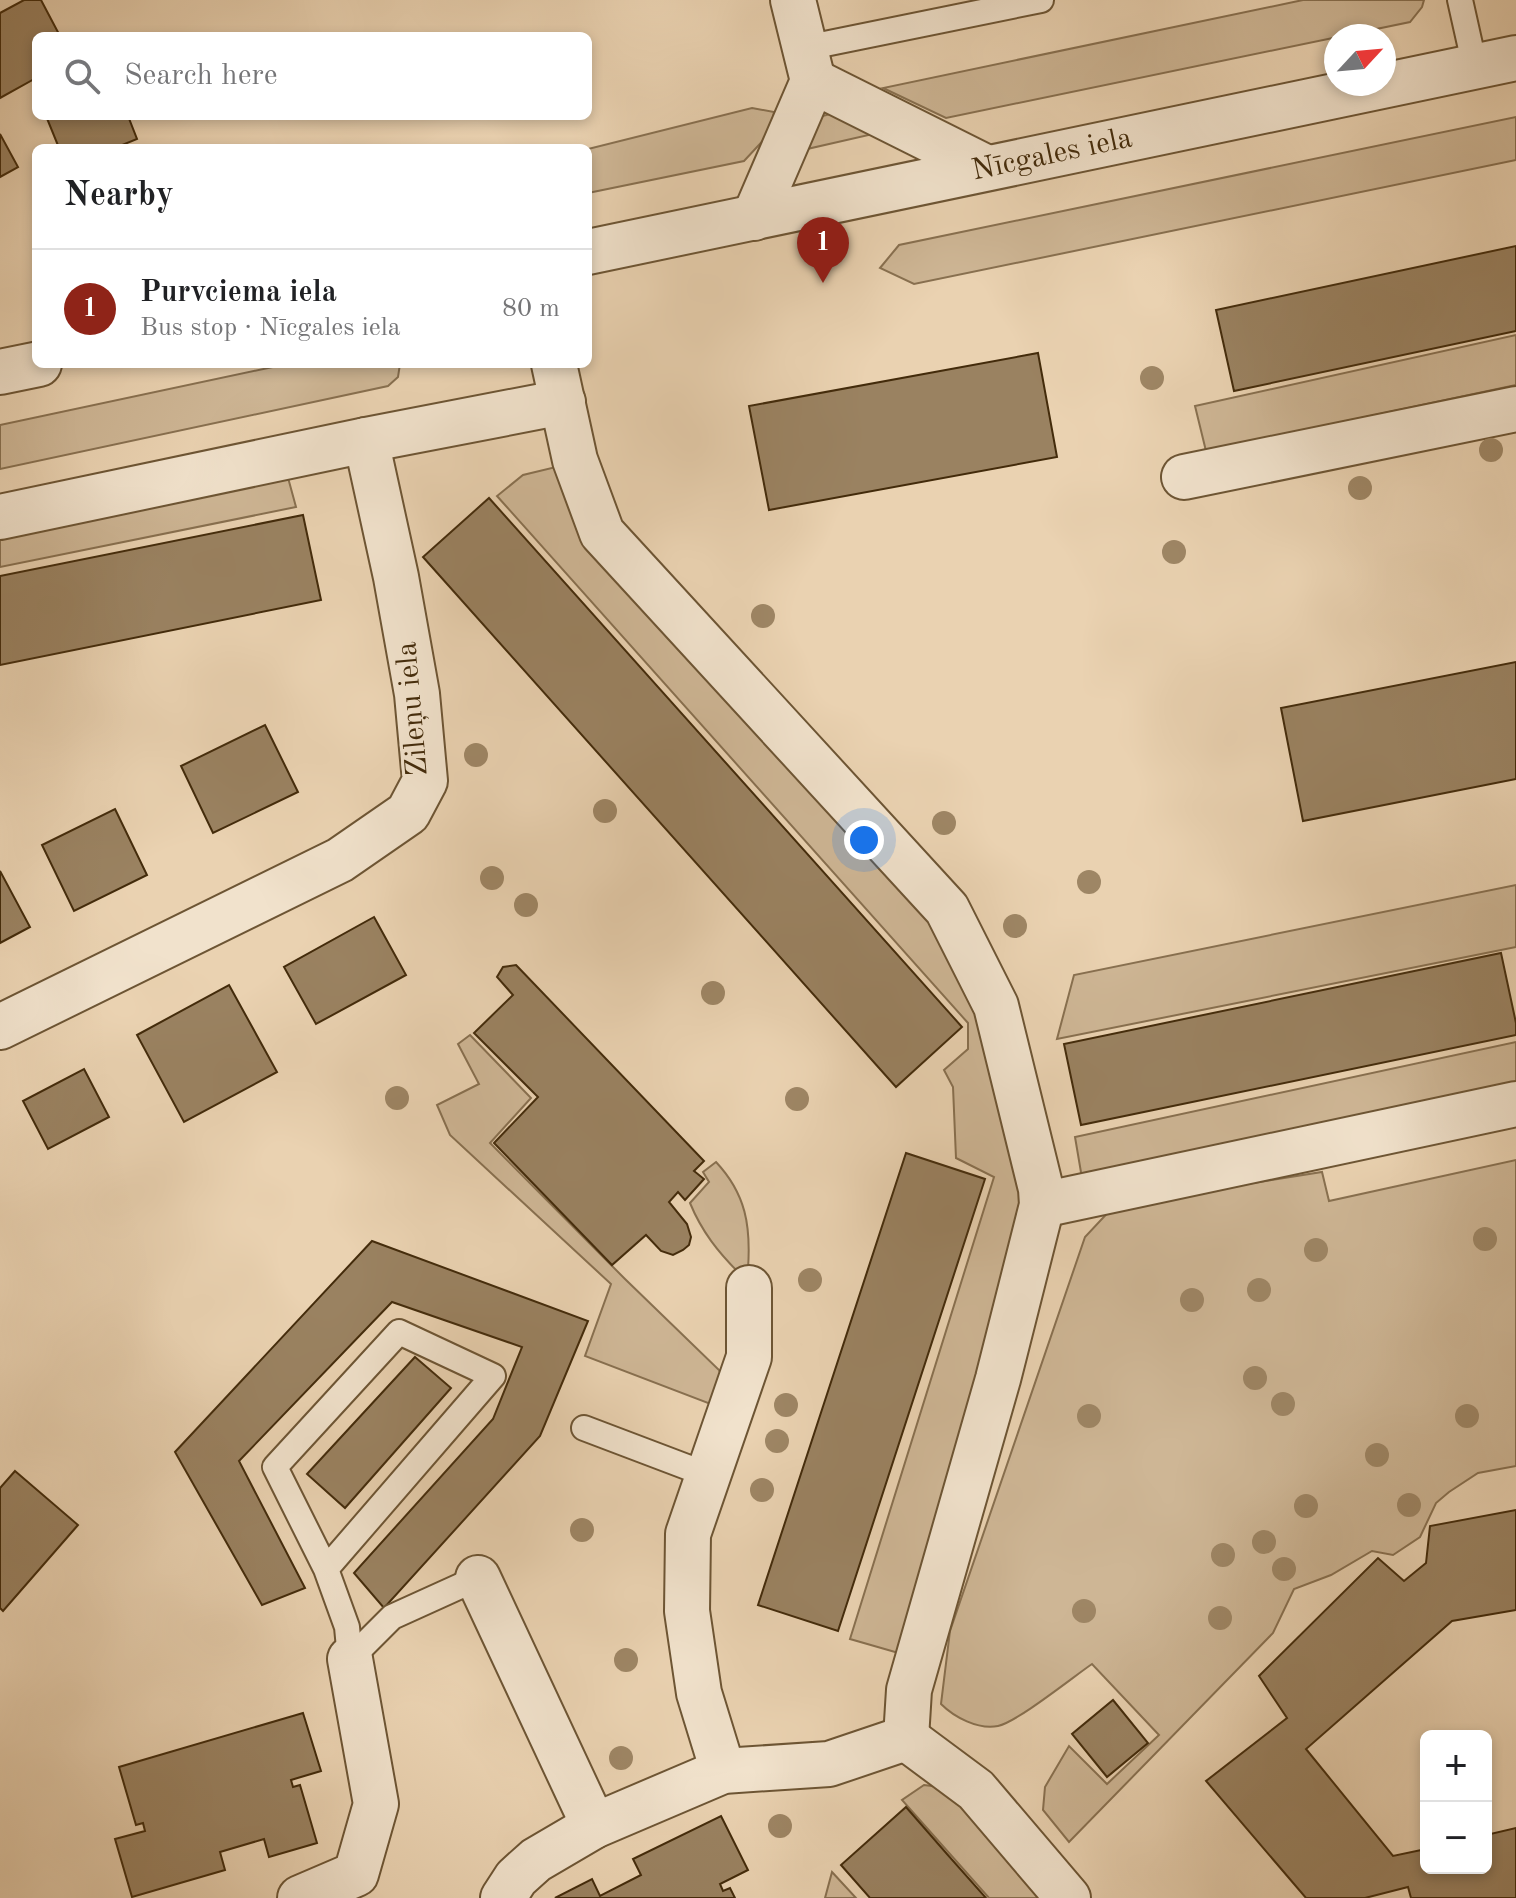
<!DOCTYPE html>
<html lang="en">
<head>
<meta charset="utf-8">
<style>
	:root { --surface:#fff; --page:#f6f6f6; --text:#202124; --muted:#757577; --line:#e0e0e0; --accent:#8f2418 }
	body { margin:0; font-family:"Old Standard TT",serif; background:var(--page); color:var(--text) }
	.controls { position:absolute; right:24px; bottom:24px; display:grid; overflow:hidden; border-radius:12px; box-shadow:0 4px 12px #0003 }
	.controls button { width:72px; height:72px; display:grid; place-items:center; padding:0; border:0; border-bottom:2px solid var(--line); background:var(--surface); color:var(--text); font:40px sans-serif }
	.compass { position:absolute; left:1324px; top:24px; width:72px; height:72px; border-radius:50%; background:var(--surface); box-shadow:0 4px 12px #0003; rotate:64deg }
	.you { position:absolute; left:864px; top:840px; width:28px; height:28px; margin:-20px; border:6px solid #fff; border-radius:50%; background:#1a73e8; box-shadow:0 0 0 12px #1a73e833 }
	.badge { display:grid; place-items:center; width:52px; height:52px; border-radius:50%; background:var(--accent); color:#fff; font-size:26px; font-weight:700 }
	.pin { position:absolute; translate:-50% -66px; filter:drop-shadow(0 2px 4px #0008) }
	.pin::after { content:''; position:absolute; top:42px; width:28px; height:24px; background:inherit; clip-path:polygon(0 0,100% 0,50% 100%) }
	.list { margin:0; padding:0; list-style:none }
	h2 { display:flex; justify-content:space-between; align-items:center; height:104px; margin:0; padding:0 32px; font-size:34px }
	h2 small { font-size:26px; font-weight:400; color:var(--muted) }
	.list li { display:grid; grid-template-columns:52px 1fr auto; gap:24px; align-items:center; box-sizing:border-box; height:120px; padding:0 32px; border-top:2px solid var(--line) }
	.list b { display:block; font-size:30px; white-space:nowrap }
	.list p { margin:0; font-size:26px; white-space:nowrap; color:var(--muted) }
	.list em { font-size:26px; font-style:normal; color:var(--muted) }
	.icon { flex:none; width:44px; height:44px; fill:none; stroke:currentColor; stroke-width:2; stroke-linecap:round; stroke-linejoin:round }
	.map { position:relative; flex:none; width:1516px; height:1898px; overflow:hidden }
	.search { position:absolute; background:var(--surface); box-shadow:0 4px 12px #0003; left:32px; top:32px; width:560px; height:88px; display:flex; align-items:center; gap:20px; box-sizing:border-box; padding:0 28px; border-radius:12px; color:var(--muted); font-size:30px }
	.panel { position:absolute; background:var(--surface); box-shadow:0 4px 12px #0003; left:32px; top:144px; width:560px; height:224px; border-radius:12px }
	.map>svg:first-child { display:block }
	.green { fill:#ceb695; stroke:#887050; stroke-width:2 }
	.building { fill:#9a8261; stroke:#432b0b; stroke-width:2 }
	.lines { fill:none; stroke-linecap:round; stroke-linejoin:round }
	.service-casing { stroke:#6d5534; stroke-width:28 }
	.minor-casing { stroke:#6d5534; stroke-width:48 }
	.tertiary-casing { stroke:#6d5534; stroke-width:48 }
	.service { stroke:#f1e2cc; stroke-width:24 }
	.minor { stroke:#f1e2cc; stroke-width:44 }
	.tertiary { stroke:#f1e2cc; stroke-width:44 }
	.tree { fill:#9e8665 }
	.labels { text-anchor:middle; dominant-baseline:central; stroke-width:6; stroke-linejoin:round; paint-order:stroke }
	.street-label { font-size:30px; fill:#432b0b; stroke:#f1e2cc }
</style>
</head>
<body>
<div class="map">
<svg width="1516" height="1898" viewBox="0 0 1516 1898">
	<rect width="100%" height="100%" fill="#ead2b1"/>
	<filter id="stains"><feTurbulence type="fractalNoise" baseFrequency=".0025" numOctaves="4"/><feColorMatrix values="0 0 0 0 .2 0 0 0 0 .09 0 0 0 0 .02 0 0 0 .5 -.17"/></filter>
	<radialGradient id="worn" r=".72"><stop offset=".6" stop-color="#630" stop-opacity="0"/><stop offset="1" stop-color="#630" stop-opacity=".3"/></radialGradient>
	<g class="green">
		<polygon points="1303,0 1424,0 1422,7 1410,22 946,118 883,88"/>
		<polygon points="752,108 774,112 771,132 744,161 588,193 588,149"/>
		<polygon points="841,111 882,132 807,149 819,117"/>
		<polygon points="1516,117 1516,160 914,284 880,268 899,245"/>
		<polygon points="1516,335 1516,385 1206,451 1195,406"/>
		<polygon points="287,364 400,364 398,377 388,386 0,469 0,425"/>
		<polygon points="564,465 862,833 980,984 1033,1177 902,1654 850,1639 994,1177 956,1158 953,1087 944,1070 968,1049 968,1023 497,496 523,475"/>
		<polygon points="287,474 296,507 0,567 0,526"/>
		<polygon points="1516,885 1516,947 1057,1039 1074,975"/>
		<polygon points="470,1035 531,1098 490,1143 625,1279 719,1370 726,1388 721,1408 585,1356 611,1284 450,1135 437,1105 479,1084 458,1044"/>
		<polygon points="1516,1042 1516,1096 1084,1190 1075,1137"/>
		<path d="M1516,1160V1466L1478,1473L1449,1492L1436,1503L1420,1537L1393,1555L1372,1551L1331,1575L1294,1589L1273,1633L1069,1842L1043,1810L1045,1787L1069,1746L1107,1784L1159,1735L1092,1664C1073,1677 1017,1722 998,1726C978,1730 954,1717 941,1704L950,1631L1085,1237L1115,1205L1322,1172L1329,1201Z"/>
		<path d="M716,1162C746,1194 751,1226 748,1269L740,1274C718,1252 702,1232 690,1203L709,1182L703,1172Z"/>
		<polygon points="924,1785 963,1790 1056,1898 989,1898 902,1800"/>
		<polygon points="832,1872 856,1898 825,1898"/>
	</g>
	<g class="building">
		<polygon points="24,0 41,0 60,36 36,36 36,78 0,98 0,13"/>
		<polygon points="46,116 128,116 137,139 115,148 59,148"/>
		<polygon points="0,134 18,167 0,177"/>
		<polygon points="1516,246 1516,331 1234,391 1216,310"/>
		<polygon points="1038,353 1057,457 769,510 749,406"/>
		<polygon points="489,498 962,1027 896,1087 423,557"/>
		<polygon points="303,515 321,600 0,665 0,576"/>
		<polygon points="1516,662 1516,779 1303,821 1281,708"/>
		<polygon points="265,725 298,792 213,833 181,766"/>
		<polygon points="115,809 147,875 74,911 42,845"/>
		<polygon points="0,871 30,927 0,943"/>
		<polygon points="374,917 406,975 316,1024 284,967"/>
		<polygon points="1501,953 1516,1023 1516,1035 1081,1125 1064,1044"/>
		<polygon points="516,965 704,1161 694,1171 704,1179 685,1200 678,1192 669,1202 687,1224 691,1237 689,1245 683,1250 673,1255 661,1251 646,1235 612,1265 494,1143 538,1097 474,1033 513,995 497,977 503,967"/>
		<polygon points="229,985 277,1072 184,1122 137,1035"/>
		<polygon points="84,1069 109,1117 48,1149 23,1101"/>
		<polygon points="906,1153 985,1179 838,1631 758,1605"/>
		<polygon points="372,1241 588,1321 540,1436 384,1608 354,1573 493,1419 522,1347 392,1302 239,1461 305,1588 262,1605 175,1452"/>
		<polygon points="415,1357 451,1388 345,1508 307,1474"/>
		<polygon points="15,1471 78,1525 3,1611 0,1608 0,1488"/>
		<polygon points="1516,1510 1516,1610 1452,1621 1306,1749 1393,1856 1426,1849 1426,1868 1486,1868 1486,1835 1516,1828 1516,1898 1411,1898 1408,1887 1365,1898 1306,1898 1206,1781 1287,1718 1259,1676 1378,1558 1404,1581 1426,1563 1430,1526"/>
		<polygon points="1113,1700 1148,1743 1107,1777 1072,1734"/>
		<polygon points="303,1713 321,1771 291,1780 293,1787 300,1785 317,1843 269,1857 264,1839 220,1852 225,1870 132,1897 115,1839 145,1831 143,1823 136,1825 119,1767"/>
		<polygon points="906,1807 947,1854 986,1898 870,1898 841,1865"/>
		<polygon points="721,1816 748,1870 720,1884 723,1891 730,1888 735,1898 555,1898 592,1879 600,1896 641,1875 633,1859"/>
	</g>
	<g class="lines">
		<defs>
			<g id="service">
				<polyline points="1460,0 1475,67"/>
				<polyline points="805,48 1041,0"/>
				<polyline points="584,1428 708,1475"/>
				<polyline points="326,1569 275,1467 399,1332 493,1376 326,1569 347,1627 350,1659"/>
				<polyline points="350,1659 392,1617 478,1578"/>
			</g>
			<g id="minor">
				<polyline points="813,81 987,168"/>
				<polyline points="754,218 813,81 793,0"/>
				<polyline points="554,364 575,460 602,533 947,909 996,1006 1041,1189 1042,1205 998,1379 909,1690 906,1738"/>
				<polyline points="1184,477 1516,409"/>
				<polyline points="0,517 366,440 563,402"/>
				<polyline points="0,1027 340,860 408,813 425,781 417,694 396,577 366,440"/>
				<polyline points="1042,1205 1516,1104"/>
				<polyline points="478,1578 594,1826"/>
				<polyline points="906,1738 976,1790 1068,1898"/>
				<polyline points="723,1771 699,1693 687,1611 688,1534 749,1357 749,1288"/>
				<polyline points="300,1898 356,1874 376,1804 350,1659"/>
				<polyline points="503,1898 516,1878 536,1860 594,1826 723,1771 829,1764 906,1738"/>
			</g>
			<g id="tertiary">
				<polyline points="588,252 1516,58"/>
				<polyline points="0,372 39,364"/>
			</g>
		</defs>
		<use href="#service" class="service-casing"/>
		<use href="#minor" class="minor-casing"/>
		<use href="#tertiary" class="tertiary-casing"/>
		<use href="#service" class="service"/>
		<use href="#minor" class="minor"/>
		<use href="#tertiary" class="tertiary"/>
	</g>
	<g class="tree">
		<circle cx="1152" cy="378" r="12"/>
		<circle cx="1491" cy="450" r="12"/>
		<circle cx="1360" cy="488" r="12"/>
		<circle cx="1174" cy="552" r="12"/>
		<circle cx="763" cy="616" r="12"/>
		<circle cx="476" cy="755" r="12"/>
		<circle cx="605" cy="811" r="12"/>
		<circle cx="944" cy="823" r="12"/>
		<circle cx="492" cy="878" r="12"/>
		<circle cx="1089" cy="882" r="12"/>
		<circle cx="526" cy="905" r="12"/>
		<circle cx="1015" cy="926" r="12"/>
		<circle cx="713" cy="993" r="12"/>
		<circle cx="397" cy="1098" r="12"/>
		<circle cx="797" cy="1099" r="12"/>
		<circle cx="1485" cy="1239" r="12"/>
		<circle cx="1316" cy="1250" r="12"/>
		<circle cx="810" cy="1280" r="12"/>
		<circle cx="1259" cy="1290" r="12"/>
		<circle cx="1192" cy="1300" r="12"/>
		<circle cx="1255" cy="1378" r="12"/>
		<circle cx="1283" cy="1404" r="12"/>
		<circle cx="786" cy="1405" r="12"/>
		<circle cx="1089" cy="1416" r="12"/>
		<circle cx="1467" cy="1416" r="12"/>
		<circle cx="777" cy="1441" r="12"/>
		<circle cx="1377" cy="1455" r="12"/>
		<circle cx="762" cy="1490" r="12"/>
		<circle cx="1409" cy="1505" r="12"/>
		<circle cx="1306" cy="1506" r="12"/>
		<circle cx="582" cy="1530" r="12"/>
		<circle cx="1264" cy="1542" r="12"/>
		<circle cx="1223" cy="1555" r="12"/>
		<circle cx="1284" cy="1569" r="12"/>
		<circle cx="1084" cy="1611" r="12"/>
		<circle cx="1220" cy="1618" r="12"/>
		<circle cx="626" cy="1660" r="12"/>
		<circle cx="621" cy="1758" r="12"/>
		<circle cx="780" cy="1826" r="12"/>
	</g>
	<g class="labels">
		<g class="street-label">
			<text transform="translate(1052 155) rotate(-12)">Nīcgales iela</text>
			<text transform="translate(413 709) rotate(-95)">Zileņu iela</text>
		</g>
	</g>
	<rect width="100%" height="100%" filter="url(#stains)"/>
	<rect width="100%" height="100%" fill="url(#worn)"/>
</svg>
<div class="controls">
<button>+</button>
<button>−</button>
</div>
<svg class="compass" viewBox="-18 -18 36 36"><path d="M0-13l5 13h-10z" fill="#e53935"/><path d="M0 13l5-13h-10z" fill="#757577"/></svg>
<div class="you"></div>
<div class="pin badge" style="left:823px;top:283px">1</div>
<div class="search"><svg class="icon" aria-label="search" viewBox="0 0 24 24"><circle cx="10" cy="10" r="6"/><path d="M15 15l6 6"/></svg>Search here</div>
<section class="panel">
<h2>Nearby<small></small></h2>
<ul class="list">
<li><span class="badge">1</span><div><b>Purvciema iela</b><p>Bus stop · Nīcgales iela</p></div><em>80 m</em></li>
</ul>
</section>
</div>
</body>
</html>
